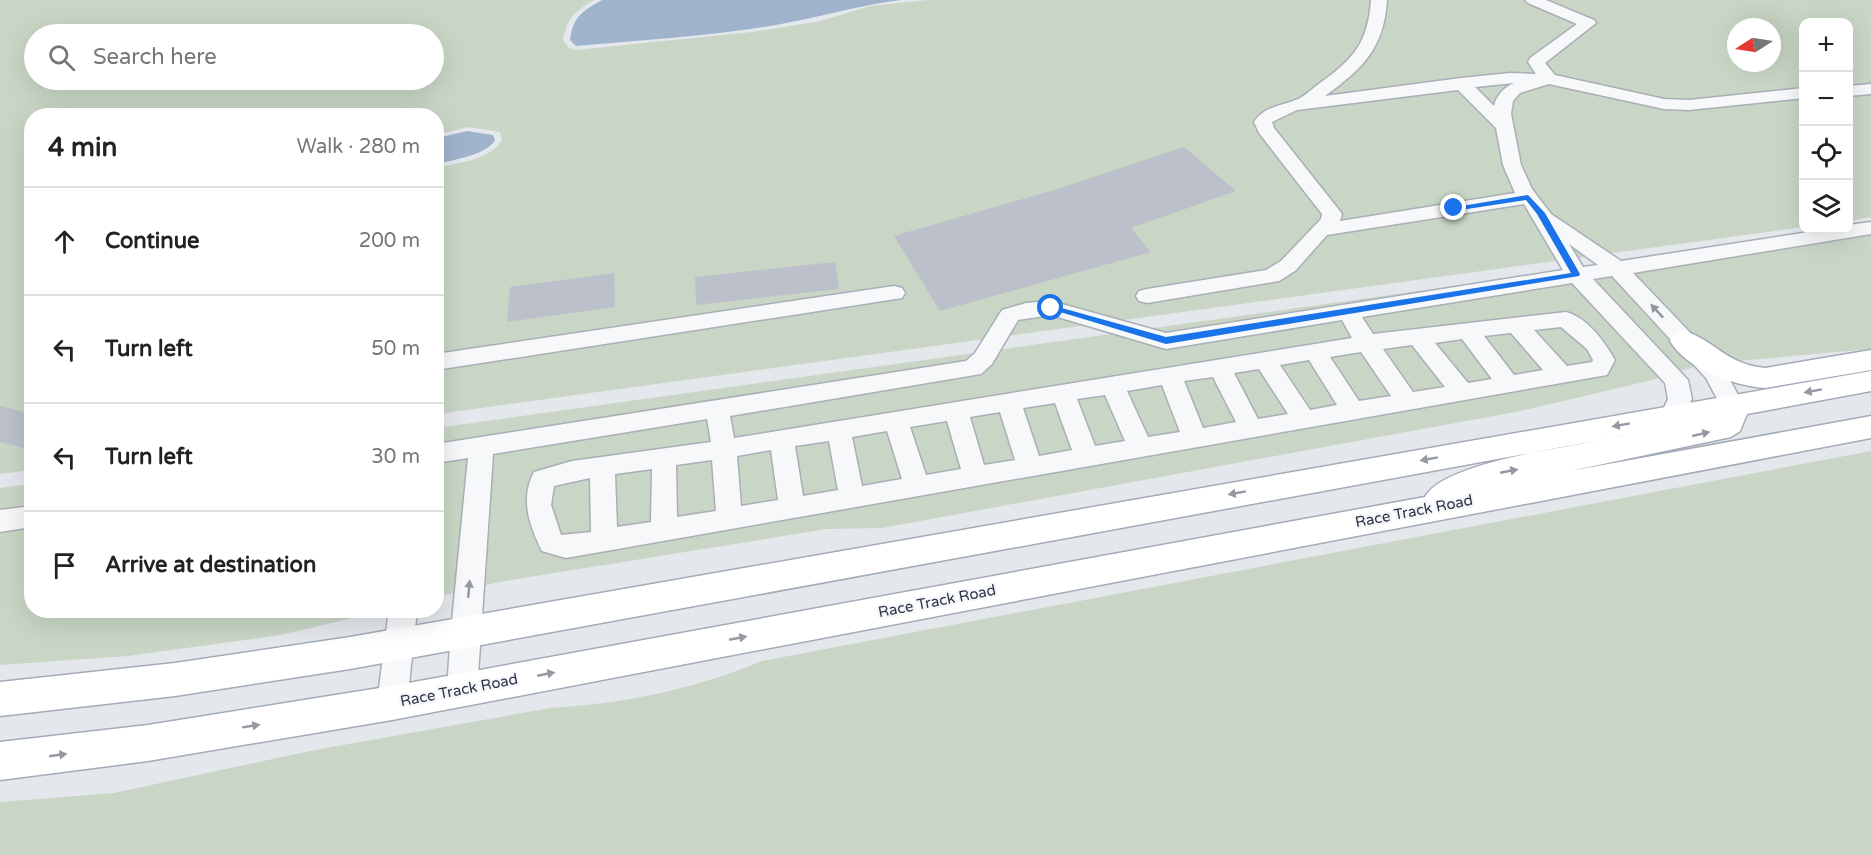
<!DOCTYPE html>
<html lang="en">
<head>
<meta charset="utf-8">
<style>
	:root { --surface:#fff; --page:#f2f2f2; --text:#222; --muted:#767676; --line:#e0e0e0 }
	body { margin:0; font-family:"Varela Round",sans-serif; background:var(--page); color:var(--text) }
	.controls { position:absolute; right:18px; top:18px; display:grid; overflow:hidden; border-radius:12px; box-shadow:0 6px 24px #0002 }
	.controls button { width:54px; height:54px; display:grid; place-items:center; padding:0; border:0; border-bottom:2px solid var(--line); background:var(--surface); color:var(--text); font:30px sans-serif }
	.compass { position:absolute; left:1727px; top:18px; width:54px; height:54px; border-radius:50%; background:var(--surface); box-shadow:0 6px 24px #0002; rotate:258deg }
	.stop { position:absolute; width:18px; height:18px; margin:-14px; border:4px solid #1a73e8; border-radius:50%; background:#fff }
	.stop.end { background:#1a73e8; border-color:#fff; box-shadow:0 2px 6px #0008 }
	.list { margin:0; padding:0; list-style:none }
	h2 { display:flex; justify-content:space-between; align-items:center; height:78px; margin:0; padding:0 24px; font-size:26px }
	h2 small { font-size:20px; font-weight:400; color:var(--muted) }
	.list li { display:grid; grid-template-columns:39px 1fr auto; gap:18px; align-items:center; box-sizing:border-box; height:108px; padding:0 24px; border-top:2px solid var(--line) }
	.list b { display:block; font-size:22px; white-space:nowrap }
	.list em { font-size:20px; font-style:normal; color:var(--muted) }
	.icon { flex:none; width:33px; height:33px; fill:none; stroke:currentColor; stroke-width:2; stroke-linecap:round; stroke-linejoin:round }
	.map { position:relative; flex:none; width:1871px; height:855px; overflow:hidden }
	.search { position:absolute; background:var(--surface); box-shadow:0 6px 24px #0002; left:24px; top:24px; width:420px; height:66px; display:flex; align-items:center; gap:15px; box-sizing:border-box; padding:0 21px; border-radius:33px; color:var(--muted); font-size:22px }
	.panel { position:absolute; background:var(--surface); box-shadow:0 6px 24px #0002; left:24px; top:108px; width:420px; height:510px; border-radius:24px }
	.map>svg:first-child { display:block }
	.green { fill:#c9d6c5; fill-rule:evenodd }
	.water { fill:#9fb4cc }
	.building { fill:#bbc0ca }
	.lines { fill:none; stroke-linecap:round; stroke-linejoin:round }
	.minor-casing { stroke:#a9aeb7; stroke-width:3 }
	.major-casing { stroke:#a3abb8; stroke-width:3 }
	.minor { fill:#f7f8fa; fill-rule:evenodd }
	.major { fill:#fff; fill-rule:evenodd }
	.oneway { fill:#9196a0 }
	.oneway2 { fill:#959aa2 }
	.route { fill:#1a73e8 }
	.labels { text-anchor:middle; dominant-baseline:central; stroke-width:4.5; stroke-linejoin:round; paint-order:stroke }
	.street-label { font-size:15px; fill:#2b3445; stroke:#f4f6f9 }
</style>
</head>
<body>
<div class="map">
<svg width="1871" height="855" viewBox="0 0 1871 855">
	<rect width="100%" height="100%" fill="#e4e7ec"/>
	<g class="green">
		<path d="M0,0H594C575,11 567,18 563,40L569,48L576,50L752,32L821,21L870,6L928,0H1871V217L1849,221L1848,22H1804L1803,227L437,414V168C457,163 491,160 502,140L500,132L468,127L437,135L436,116H32L31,470L0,474ZM1736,27H1772V63H1736ZM34,34H434V80H34Z"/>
		<polygon points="1871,228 1871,349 1726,362 1668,337 1703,364 1648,381 1521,411 882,528 827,529 499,582 437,597 436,428"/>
		<path d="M1871,451V855H0V802L114,793L315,750L550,708C627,703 691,690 762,661Z"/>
		<polygon points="31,484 32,610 382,611 281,635 128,656 0,665 0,488"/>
	</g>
	<g class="water">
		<path d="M602,0H901C859,5 818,18 776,25C710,36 643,40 576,46L570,40C573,17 582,11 602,0Z"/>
		<path d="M467,131L493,135L495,140C487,155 452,160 437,164V138Z"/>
	</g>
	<g class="building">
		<polygon points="1184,147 1236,191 1131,228 1151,252 940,311 894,236 1061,188"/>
		<polygon points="835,262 839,289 696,305 695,277"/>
		<polygon points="614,273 615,307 507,322 510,287"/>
		<polygon points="0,406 32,414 32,450 0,442"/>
	</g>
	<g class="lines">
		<defs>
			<g id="minor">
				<path d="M1371,0H1387C1384,49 1362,69 1325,96L1461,78L1510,73L1536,74L1528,62L1530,58L1577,24L1528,3L1525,0H1546L1594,20L1596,23L1545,63L1555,75L1664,99L1689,100L1804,88V98L1689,110L1664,109L1549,84L1520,93L1513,101L1511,114L1521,165L1532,189L1551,214L1621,261L1822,230H1848V225L1871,222V234L1633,273L1723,367L1744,406L1740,412L1732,415L1724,412L1706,378L1612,276L1593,279L1688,380L1692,399L1680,422L1672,425L1664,422L1660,416L1668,399L1665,383L1572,283L1362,317L1373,334L1566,312C1588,318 1604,341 1615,360L1607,375L566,558L542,551C529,525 520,499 534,472L572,461L711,442L707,419L493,454L477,690L472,700L462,703L452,700L447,690L451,631L468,458L436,463V444L966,361L975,353L1002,310L1026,303L1051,301L1166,333L1563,270L1524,204L1327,235L1295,271L1279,281L1147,303L1139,301L1136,296L1139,291L1147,289L1266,270L1281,261L1321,219L1322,214L1259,133L1254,122C1264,106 1282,106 1298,99C1305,96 1313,88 1320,83C1354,59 1368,42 1371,0ZM1514,83C1504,87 1496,96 1494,106L1475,87ZM1458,90L1496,128L1503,165L1515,193L1340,221L1342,214L1339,210L1274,128L1272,122L1297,110ZM1569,244L1598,265L1583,267ZM1051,315L1166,349L1342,320L1352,338L734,438L730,416L981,374L992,364L1018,320ZM1561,327L1587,349L1593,360L1592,362L1567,366L1534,330ZM1511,333L1543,370L1514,375L1484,336ZM1462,339L1492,379L1468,383L1435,343ZM1412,345L1445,387L1413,392L1383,349ZM1361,352L1391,396L1359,401L1330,357ZM1309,360L1337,405L1310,410L1280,365ZM1259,369L1288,414L1258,419L1234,373ZM1213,377L1236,422L1203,428L1184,381ZM1162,385L1180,432L1148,437L1127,391ZM1105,395L1125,441L1095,446L1077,399ZM1055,403L1072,450L1039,456L1023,408ZM1000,412L1015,460L984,465L970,417ZM947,421L961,469L926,475L910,427ZM887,431L902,479L862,486L852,437ZM829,441L838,490L803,496L795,446ZM771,450L778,500L741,506L737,456ZM712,460L716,511L677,517L676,465ZM652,469L651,522L617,527L615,474ZM590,478L591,532L561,535L551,505L554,486Z"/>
				<polygon points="1871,84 1871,94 1848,96 1848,86"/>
				<polygon points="894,286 902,288 905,293 902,298 436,370 436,354"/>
				<polygon points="32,506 32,527 0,532 0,510"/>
				<polygon points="389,610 417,610 407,703 402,713 392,717 382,713 377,703"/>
			</g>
			<g id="major">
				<path d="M1684,331C1715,340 1725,364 1765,368L1871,350V370L1765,388C1735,386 1686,369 1670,341L1674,334Z"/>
				<path d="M1871,371V391L1747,414L1740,431L1731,437L1570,471L1871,416V438L392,720L148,761L0,780V742L148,725L392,686L1425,497C1443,461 1587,444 1629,435L350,669L175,696L0,716V682L175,663L350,637Z"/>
			</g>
		</defs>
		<use href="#minor" class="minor-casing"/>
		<use href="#major" class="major-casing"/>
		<use href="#minor" class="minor"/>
		<use href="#major" class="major"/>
	</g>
	<defs><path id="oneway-solid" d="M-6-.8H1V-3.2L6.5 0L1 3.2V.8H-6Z" transform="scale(1.5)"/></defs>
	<g class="oneway">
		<use href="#oneway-solid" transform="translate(1657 311) rotate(-133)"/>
		<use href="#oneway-solid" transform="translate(469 589) rotate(-85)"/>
	</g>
	<g class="oneway2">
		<use href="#oneway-solid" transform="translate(1813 391) rotate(170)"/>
		<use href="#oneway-solid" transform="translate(1621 425) rotate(170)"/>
		<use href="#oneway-solid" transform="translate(1701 434) rotate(-13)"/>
		<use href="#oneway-solid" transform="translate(1429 459) rotate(170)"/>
		<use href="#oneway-solid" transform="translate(1509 471) rotate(-11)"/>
		<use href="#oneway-solid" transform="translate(1237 493) rotate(170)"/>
		<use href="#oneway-solid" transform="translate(738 638) rotate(-11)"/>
		<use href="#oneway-solid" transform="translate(546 674) rotate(-11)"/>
		<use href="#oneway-solid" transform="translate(251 726) rotate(-9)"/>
		<use href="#oneway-solid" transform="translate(58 755) rotate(-8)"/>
	</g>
	<polygon class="route" points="1528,195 1545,213 1580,274 1579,276 1166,344 1047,308 1051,305 1166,337 1571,273 1537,214 1526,200 1454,211 1450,208"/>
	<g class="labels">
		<g class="street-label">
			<text transform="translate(1414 511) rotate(-11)">Race Track Road</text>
			<text transform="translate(937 601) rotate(-11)">Race Track Road</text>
			<text transform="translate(459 690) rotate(-11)">Race Track Road</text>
		</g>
	</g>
</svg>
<div class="controls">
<button>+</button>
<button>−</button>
<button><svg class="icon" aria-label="locate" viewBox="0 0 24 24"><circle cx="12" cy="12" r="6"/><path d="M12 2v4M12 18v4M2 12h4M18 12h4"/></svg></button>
<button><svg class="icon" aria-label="layers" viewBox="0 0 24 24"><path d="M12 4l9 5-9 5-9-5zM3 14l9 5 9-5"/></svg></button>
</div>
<svg class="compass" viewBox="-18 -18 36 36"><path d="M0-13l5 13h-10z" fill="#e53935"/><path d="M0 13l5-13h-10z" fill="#767676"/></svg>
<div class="stop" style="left:1051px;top:308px"></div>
<div class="stop end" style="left:1454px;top:208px"></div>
<div class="search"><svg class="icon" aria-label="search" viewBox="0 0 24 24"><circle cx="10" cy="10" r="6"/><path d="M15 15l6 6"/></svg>Search here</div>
<section class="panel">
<h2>4 min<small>Walk · 280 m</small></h2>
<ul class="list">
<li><svg class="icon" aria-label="ahead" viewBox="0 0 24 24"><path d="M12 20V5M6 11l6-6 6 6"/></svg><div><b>Continue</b></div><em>200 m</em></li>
<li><svg class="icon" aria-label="left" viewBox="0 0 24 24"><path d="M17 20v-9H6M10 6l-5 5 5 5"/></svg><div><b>Turn left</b></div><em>50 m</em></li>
<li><svg class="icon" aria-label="left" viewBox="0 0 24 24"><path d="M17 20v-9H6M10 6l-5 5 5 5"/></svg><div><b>Turn left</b></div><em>30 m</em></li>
<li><svg class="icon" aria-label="arrive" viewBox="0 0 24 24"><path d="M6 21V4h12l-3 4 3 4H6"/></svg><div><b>Arrive at destination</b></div></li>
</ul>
</section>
</div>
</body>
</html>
